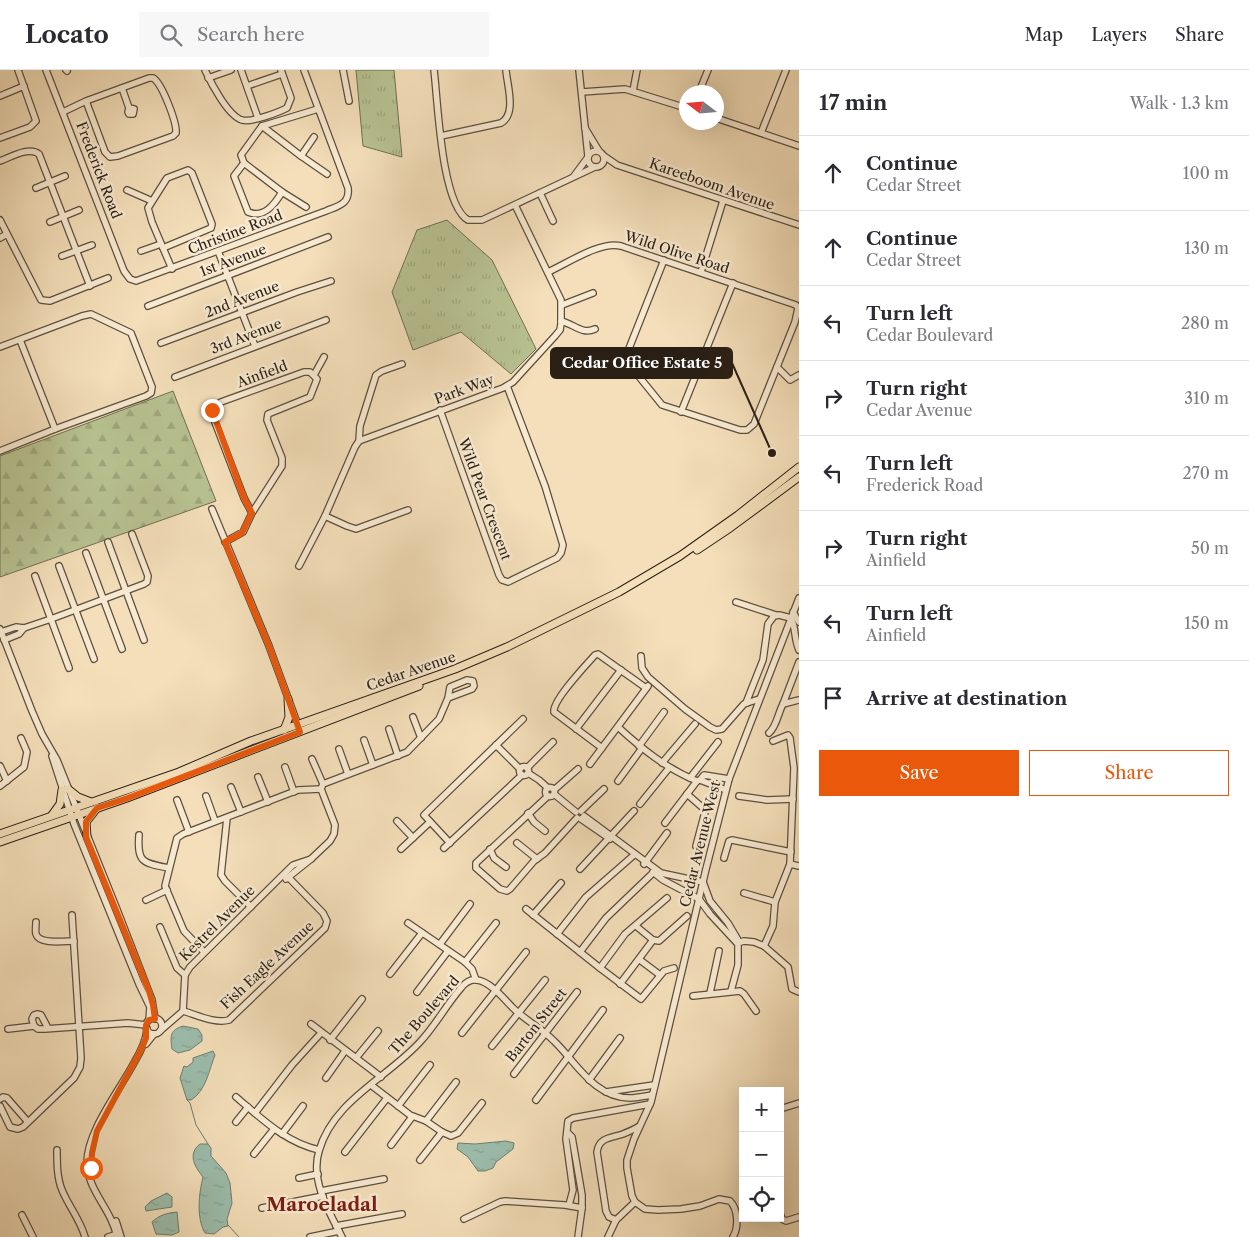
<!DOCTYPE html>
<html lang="en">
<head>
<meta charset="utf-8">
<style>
	:root { --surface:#fff; --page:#f7f7f7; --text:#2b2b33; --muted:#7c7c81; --line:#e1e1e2; --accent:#ea580c }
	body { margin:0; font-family:"Libre Caslon Text",serif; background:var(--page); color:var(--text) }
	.controls { position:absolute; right:15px; bottom:15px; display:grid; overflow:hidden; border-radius:0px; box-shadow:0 5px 20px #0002 }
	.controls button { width:45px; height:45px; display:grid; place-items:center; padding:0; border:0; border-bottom:1px solid var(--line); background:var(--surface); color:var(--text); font:25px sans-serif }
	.compass { position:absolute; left:679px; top:15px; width:45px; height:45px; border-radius:50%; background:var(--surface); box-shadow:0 5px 20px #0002; rotate:286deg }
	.stop { position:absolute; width:15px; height:15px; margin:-11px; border:4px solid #ea580c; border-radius:50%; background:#fff }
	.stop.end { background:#ea580c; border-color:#fff; box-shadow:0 1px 5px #0008 }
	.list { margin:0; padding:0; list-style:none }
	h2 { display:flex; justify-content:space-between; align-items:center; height:65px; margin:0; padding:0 20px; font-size:21px }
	h2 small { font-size:16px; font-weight:400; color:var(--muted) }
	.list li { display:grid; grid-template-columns:32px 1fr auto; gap:15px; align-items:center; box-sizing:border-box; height:75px; padding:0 20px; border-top:1px solid var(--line) }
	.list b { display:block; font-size:19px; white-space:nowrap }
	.list p { margin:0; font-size:16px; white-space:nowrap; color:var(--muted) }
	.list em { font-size:16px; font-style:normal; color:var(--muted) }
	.actions { display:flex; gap:10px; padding:15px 20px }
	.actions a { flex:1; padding:11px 0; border:1px solid var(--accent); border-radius:0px; text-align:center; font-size:18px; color:var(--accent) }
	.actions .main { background:var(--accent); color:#fff }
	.icon { flex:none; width:28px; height:28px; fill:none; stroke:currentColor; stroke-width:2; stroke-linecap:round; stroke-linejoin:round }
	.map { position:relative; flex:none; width:799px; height:1167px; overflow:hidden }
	header { display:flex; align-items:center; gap:30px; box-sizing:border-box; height:70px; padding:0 25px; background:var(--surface); border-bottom:1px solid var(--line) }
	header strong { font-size:24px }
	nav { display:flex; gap:28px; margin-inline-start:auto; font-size:18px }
	.search { width:350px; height:45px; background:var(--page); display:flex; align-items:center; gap:12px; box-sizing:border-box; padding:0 18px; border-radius:0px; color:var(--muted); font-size:19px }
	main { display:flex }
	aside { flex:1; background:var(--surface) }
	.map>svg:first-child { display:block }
	.grass { fill:url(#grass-tufts); stroke:#707054 }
	.forest { fill:url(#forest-firs); stroke:#707054 }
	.water { fill:url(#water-ripples); stroke:#6e7e70 }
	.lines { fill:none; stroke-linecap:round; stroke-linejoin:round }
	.stream { stroke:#6e7e70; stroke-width:1 }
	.minor-casing { stroke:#5c4f3e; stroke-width:8 }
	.major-casing { stroke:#291f15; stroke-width:9 }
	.minor { stroke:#f8ead2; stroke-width:5.5 }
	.major { stroke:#f4dfba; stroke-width:7 }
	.route { stroke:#ea580c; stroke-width:6 }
	.labels { text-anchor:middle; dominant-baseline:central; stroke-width:5; stroke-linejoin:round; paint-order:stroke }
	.street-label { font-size:14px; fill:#291f15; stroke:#f8ead2 }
	.district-label { font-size:19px; font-weight:bold; fill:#7a1f14; stroke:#f8ead2 }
	.leader { fill:none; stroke:#291f15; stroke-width:2 }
	.callout-dot { fill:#291f15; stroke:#f8ead2; stroke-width:2 }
	.callout { fill:#291f15; stroke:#291f15; stroke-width:2 }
	.callout-label { font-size:15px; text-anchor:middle; font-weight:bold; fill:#fff }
</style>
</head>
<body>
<header>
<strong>Locato</strong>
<div class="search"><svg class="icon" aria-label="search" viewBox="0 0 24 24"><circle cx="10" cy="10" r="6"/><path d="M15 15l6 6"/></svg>Search here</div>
<nav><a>Map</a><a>Layers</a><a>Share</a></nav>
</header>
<main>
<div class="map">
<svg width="799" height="1167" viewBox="0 0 799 1167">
	<defs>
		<pattern id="grass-tufts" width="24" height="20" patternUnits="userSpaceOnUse" patternTransform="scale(1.25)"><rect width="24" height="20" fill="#b8c292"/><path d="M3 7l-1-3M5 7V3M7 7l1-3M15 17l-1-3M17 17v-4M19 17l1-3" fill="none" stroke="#9ea67d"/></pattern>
		<pattern id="forest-firs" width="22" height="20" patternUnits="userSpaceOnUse" patternTransform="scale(1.25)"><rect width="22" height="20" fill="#b8c292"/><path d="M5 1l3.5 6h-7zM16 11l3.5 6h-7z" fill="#9ea67d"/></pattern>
		<pattern id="water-ripples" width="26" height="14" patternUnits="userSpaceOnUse" patternTransform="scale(1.25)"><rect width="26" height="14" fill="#9cbdac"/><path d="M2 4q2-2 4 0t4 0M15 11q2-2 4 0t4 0" fill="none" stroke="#86a293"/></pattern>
	</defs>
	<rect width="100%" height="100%" fill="#f4dfba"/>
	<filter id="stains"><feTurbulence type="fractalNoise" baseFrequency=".004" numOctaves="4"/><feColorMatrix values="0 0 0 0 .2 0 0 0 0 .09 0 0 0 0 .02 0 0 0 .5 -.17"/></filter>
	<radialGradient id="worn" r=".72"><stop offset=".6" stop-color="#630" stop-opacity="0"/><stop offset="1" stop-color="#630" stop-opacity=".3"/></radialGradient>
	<g class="grass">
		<polygon points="356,0 394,0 402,87 363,76"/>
		<polygon points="447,150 492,190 536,279 511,304 461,262 413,280 392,222 417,160"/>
	</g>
	<polygon class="forest" points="173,321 216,431 0,507 0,386"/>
	<g class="water">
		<path d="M183,956L198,959L202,965V971L190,980L178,983L172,979C170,966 170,960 183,956Z"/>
		<path d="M213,981L215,985C209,1000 206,1021 191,1030H187L180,1008L184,996L187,997L193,992V988Z"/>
		<polygon points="506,1071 514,1073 513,1079 496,1092 493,1098 485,1101 478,1101 468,1087 457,1079 458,1073 475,1074"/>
		<path d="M200,1074H208L211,1078V1086L226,1103L230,1113L232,1133L227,1149L228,1156L223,1157L214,1164L205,1163C196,1148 199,1123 203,1107C195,1097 187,1084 200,1074Z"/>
		<polygon points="167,1123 172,1127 172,1137 146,1141 145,1137 151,1131"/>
		<path d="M177,1142L179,1162L172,1165L156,1164L152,1152C159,1145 167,1143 177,1142Z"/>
	</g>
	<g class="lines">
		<g class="stream">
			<polyline points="187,1030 190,1033 196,1055 208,1074"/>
			<polyline points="228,1155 239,1167"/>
		</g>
		<defs>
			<g id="minor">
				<path d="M46,0L124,201L130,209L136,211L326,141C338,136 350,134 348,118L304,0"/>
				<polyline points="66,0 67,1"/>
				<path d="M205,0C211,13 228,46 242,50C251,53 279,42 287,38L291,28L281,0"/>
				<polyline points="241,0 258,48"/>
				<polyline points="343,0 349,31"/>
				<path d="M434,0C438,32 441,134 468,150H482L595,97"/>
				<polyline points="579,0 588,86"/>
				<polyline points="208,8 231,0"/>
				<polyline points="247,16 282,4"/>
				<polyline points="122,18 129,38 128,42 129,44 133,44 134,39 129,38"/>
				<polyline points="633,21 637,0"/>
				<polyline points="582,22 625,19 686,38"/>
				<polyline points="699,22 708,0"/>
				<polyline points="0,26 24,16"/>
				<path d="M63,42L86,31L149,8H153C162,13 177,53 176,63L173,66L118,86L110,87L105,82L86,31"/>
				<polyline points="716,48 799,76"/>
				<polyline points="262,56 301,86 327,104"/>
				<polyline points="585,58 599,81"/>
				<polyline points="761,63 786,0"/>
				<path d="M441,66L501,53C517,44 507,15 506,0"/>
				<polyline points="0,68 30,57 36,51 18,0"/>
				<circle cx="596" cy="89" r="8"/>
				<polyline points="301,86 314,67"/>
				<polyline points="604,86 617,95 799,155"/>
				<path d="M0,91C11,87 29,76 39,84L90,216"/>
				<path d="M244,93L234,106L248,142C264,149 275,134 282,122"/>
				<polygon points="188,100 192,103 212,154 211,158 163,178 152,152 148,138 167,108"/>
				<polyline points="574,106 588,87"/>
				<polyline points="36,118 65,106"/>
				<polyline points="127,120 152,131"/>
				<polyline points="540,123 553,151"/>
				<polyline points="306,137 282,122 244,93 241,85 262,56 318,39"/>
				<polyline points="0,150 41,230 50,231 108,208"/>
				<polyline points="50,152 79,140"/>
				<polyline points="0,168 7,164"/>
				<polyline points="163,178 172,199"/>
				<polyline points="141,181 161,174"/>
				<polyline points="218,181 255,276"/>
				<polyline points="62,186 92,175"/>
				<path d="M548,202C568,193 600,171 621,176L796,235L798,238L795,252L754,354L747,360H740L662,335L628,293V281L664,190"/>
				<polyline points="701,202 723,131"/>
				<polyline points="562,235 593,223"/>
				<polyline points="148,236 328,167"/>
				<path d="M561,251C574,254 582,265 595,259"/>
				<polyline points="20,270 55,359"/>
				<polyline points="161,273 297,222 331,211"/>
				<polyline points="0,277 82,246 91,244 131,263 152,317 151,323 146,326 55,359 0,381"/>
				<polyline points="777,297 790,310 799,305"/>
				<polyline points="314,305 324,287"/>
				<polyline points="175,307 326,250"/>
				<polyline points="440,340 499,505 502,510 508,512 557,488 561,483 563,475 545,416 507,316"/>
				<polyline points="681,342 733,213"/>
				<polyline points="359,371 360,356 376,305 382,301 402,294"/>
				<polyline points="212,439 269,576 299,658"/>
				<polyline points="325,446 347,456 356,459 408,440"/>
				<polyline points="108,472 144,570"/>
				<polyline points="225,472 243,462 252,443 282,396 282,388 267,350 268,344 310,327 317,309 310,302 304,302 221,332 213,338 213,347 244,428 252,443"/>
				<polyline points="86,483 122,579"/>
				<polyline points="59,496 94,589"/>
				<polyline points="299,496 325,446 355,377 359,371 503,318 513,312 555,266 560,260 561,254 561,230 515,135"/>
				<polyline points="35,506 69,598"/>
				<polyline points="736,532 776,545"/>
				<polyline points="793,542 799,552"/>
				<polyline points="0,559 32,641 42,664 57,690 116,837 152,930 155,949"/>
				<polyline points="1,562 16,557 24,558 51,549 144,514 147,512 148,506 132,464"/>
				<polyline points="4,570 19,564 24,558"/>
				<polyline points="641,586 642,598 648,607 685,639 710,657 716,660 722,659 744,634 759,629"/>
				<polyline points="799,592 783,634 799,630"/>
				<path d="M746,633L763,590L768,554L774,546L779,545L791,548C796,558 794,569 799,580"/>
				<polyline points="413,647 421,668"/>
				<path d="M618,657C642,679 667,699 697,711L700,710L726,720"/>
				<polyline points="389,659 398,686"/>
				<polyline points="576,659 621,600"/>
				<path d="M769,663C777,656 778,643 783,634"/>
				<polyline points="364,670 373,695"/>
				<polyline points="496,675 520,699"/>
				<polyline points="639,676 664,642"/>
				<path d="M602,678L554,642C552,631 586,595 595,585L598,584L646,618"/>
				<polyline points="339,679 348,704"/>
				<polyline points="52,686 74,754 139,914 150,937 149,950"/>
				<polyline points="312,689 323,714"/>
				<polyline points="662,693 695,654"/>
				<polyline points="590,694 648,616"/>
				<polyline points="0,696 7,711"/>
				<circle cx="524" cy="701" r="4.5"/>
				<polyline points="285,697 294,722"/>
				<polyline points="527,698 553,672"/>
				<polyline points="528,703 539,710 548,718"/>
				<polyline points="258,707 268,732"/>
				<polyline points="690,708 718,672"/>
				<polyline points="700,710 704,705 729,709"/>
				<polyline points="618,711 642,678"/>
				<polyline points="0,716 24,697 27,682 21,668"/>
				<polyline points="231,717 241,742"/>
				<circle cx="550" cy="722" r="4.5"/>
				<polyline points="321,719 323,714 407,682 439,649 448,628 450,617 467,610 473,611 474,616 472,619 448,628"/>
				<polyline points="554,720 578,699"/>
				<polyline points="554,724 576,742"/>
				<polyline points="687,724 703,738 705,742 696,776"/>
				<polyline points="206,726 215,751"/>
				<polyline points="548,726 476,793 476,798 500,819 507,821 510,819 534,791 545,783 577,748"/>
				<polyline points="739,726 767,730 793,729"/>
				<polyline points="177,730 189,762"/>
				<polyline points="640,734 669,698"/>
				<polyline points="581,741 604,719"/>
				<polyline points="528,743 534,752 545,761"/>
				<polyline points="584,746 661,803 703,812 710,831 728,853 738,870 738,895 731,921"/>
				<polyline points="227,748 221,805 225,811 251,837"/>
				<polyline points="581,749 610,769"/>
				<polyline points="397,751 413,768"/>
				<polyline points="665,753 697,711"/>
				<path d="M139,765C137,793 143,793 169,798"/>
				<polyline points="450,773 424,745 523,649"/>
				<polyline points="517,773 537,789"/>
				<polyline points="444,778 522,705"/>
				<polyline points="401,779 430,752"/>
				<polyline points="490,779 494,788 506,797"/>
				<polyline points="724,788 729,771 732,770 791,782"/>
				<polyline points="644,794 667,763"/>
				<polyline points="790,794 799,796"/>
				<polyline points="580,799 634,741"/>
				<polyline points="653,802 663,810 699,829 710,844 736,872"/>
				<polyline points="286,809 311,789 330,771 334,764 335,755 321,719"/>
				<polyline points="744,823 775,832"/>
				<polyline points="146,830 167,820"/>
				<polyline points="526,839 600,898 625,864 667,828"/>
				<polyline points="533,845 561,813"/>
				<path d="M36,852C36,856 35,861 36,864C39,875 65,871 74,871"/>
				<polyline points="408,853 465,892 472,899 476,910"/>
				<polyline points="636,856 653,870 659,871 687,846"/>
				<polyline points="160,857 177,898 185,905"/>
				<polyline points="557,864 586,827 634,785"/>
				<polyline points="737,873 744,871 754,872 764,876 788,897 792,919 799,922"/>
				<polyline points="440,874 470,834"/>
				<polyline points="764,876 773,856 775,832 790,794 794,698 790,668 788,665 773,671"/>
				<polyline points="204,882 184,861 165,816 177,768 183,764 298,720 321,719"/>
				<polyline points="580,882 606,848 656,800"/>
				<polyline points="640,890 660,905"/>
				<polyline points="465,892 496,853"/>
				<polyline points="600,898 641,929 664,901 674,898"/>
				<polyline points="390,904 422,863"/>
				<polyline points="620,914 653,870"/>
				<polyline points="417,922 448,881"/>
				<polyline points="710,923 719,881"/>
				<polyline points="693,926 740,921 744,924 756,941"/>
				<path d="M183,941C197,945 215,954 229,950L325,858L327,851L323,843L289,808"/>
				<circle cx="154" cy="956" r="8"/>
				<polyline points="311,954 381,1007"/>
				<polyline points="34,956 32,949 34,945 37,944 41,945 48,958"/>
				<polyline points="8,959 34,956 38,959 45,959 128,953 146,955"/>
				<polyline points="160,961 183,941 185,905 190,897 293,795 311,789"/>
				<polyline points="462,963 526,882"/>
				<polyline points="330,970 362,929"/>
				<polyline points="146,974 154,964"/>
				<polyline points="492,976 545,910"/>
				<polyline points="356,988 378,961"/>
				<polyline points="514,1004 577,922"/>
				<polyline points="326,1008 345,981"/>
				<polyline points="589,1010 620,968"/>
				<polyline points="371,1015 410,1045 426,1051 442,1062 451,1066 458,1063 482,1033"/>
				<polyline points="606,1022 654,1015"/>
				<path d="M236,1027C262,1049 285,1072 319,1080"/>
				<polyline points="0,1029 3,1027 7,1028 28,1052"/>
				<polyline points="536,1030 603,940"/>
				<polyline points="0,1036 10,1057 18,1059 23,1057 74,1008 80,997 81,988 72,845"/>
				<polyline points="398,1036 430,995"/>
				<polyline points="780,1039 799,1033"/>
				<polyline points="255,1043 292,995 321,963"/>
				<polyline points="426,1051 456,1012"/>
				<polyline points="236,1052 248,1037"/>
				<polyline points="568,1063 572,1067 582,1125 582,1138 578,1167"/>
				<polyline points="282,1064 303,1036"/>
				<polyline points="391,1075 412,1047"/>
				<path d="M57,1080C57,1093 57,1108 62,1120C69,1137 80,1149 85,1167"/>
				<polyline points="345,1082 387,1028"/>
				<polyline points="254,1084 274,1059"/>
				<polyline points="420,1090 442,1062"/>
				<polyline points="299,1108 318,1104"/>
				<polyline points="321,1121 384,1109"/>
				<path d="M635,1132L616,1150L609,1147L606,1141L597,1082C599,1067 611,1068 623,1064C628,1062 633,1060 638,1057"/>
				<polyline points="569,1135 573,1120 566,1069 568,1051 573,1048 650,1034"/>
				<polyline points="262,1138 323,1126"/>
				<polyline points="780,1143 782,1149 786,1151 799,1147"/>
				<polyline points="22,1145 33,1167"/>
				<polyline points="464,1149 500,1132 505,1131 565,1135 582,1138"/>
				<polyline points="116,1151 121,1167"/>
				<polyline points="336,1156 402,1144"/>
				<polyline points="108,1167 118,1164"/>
				<path d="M117,1167C112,1140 88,1121 87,1094C86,1062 120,1020 135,991C141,981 146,971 147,959"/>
				<polyline points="310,1167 339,1161"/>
				<path d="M342,1167C329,1142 310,1110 319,1081C333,1031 387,1008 420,972C436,955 446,935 461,918C465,913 471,909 477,910C491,912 504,929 513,938C525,950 541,958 554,971C576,992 594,1028 630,1028C637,1028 645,1026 652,1025"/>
				<polyline points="608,1167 616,1150"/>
				<path d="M733,1167C739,1157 738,1139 730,1131L719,1129L700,1136L681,1139L658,1140L645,1139L635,1132L632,1126L627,1098V1090L634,1069L651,1032L706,799L729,709L799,528"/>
			</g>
			<g id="major">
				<polyline points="697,480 730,458 799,407"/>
				<polyline points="284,660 289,647 288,629"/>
				<polyline points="68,719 78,727 91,732"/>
				<polyline points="52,745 60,734 62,720"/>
				<polyline points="0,764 179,702 251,671 455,599 507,577 619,522 680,486 738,445 799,397"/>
				<polyline points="87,767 86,752 97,738"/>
				<polyline points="0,772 127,728 419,616"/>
			</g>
		</defs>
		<use href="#minor" class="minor-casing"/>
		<use href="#major" class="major-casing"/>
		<use href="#minor" class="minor"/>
		<use href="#major" class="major"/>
	</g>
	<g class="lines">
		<polyline class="route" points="91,1098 92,1083 97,1061 141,980 146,968 146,955 149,950 155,949 153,935 149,921 86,767 86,752 97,738 128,728 300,662 269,576 225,472 242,463 252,443 244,428 212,340"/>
	</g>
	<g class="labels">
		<g class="street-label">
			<text transform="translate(99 100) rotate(69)">Frederick Road</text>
			<text transform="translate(712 114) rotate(19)">Kareeboom Avenue</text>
			<text transform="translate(235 162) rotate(-21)">Christine Road</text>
			<text transform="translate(677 182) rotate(18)">Wild Olive Road</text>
			<text transform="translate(233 190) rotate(-20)">1st Avenue</text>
			<text transform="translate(242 229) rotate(-21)">2nd Avenue</text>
			<text transform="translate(246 266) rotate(-21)">3rd Avenue</text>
			<text transform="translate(262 304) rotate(-20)">Ainfield</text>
			<text transform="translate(464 319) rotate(-20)">Park Way</text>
			<text transform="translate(485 429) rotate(70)">Wild Pear Crescent</text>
			<text transform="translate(411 601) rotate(-19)">Cedar Avenue</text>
			<text transform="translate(700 774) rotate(-76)">Cedar Avenue West</text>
			<text transform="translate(217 853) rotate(-45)">Kestrel Avenue</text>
			<text transform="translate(267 895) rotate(-43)">Fish Eagle Avenue</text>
			<text transform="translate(424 945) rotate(-49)">The Boulevard</text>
			<text transform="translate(536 955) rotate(-52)">Barton Street</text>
		</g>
		<g class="district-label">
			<text x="322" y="1134">Maroeladal</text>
		</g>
	</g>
	<path class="leader" d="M772 383L732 293"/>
	<circle class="callout-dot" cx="772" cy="383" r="5"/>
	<rect class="callout" x="551" y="278" width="181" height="30" rx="5"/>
	<g class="callout-label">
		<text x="642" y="298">Cedar Office Estate 5</text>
	</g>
	<rect width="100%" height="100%" filter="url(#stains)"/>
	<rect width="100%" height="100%" fill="url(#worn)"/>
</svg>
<div class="controls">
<button>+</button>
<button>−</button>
<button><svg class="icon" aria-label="locate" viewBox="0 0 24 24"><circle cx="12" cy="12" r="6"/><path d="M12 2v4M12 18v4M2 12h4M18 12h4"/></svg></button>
</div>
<svg class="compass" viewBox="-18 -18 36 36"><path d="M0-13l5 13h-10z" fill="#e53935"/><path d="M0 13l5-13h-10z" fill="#7c7c81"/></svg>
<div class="stop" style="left:91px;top:1098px"></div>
<div class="stop end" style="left:212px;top:340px"></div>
</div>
<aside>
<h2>17 min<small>Walk · 1.3 km</small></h2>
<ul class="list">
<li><svg class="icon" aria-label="ahead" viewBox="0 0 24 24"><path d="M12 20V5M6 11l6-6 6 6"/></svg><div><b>Continue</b><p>Cedar Street</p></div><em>100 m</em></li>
<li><svg class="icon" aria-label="ahead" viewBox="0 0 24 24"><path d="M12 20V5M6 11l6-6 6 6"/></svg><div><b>Continue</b><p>Cedar Street</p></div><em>130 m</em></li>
<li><svg class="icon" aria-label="left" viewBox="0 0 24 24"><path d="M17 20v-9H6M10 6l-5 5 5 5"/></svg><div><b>Turn left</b><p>Cedar Boulevard</p></div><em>280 m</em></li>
<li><svg class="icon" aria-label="right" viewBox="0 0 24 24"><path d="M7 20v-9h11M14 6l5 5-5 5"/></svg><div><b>Turn right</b><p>Cedar Avenue</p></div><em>310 m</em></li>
<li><svg class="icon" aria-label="left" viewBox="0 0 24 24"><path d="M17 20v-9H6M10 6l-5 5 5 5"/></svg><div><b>Turn left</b><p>Frederick Road</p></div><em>270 m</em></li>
<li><svg class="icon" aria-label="right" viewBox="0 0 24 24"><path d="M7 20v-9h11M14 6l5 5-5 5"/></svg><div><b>Turn right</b><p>Ainfield</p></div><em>50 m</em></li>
<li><svg class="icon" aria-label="left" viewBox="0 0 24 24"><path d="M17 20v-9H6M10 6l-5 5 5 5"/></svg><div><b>Turn left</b><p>Ainfield</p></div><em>150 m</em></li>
<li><svg class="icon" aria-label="arrive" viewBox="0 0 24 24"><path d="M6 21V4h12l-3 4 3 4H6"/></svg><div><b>Arrive at destination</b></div></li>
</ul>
<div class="actions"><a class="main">Save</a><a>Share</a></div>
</aside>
</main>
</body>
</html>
